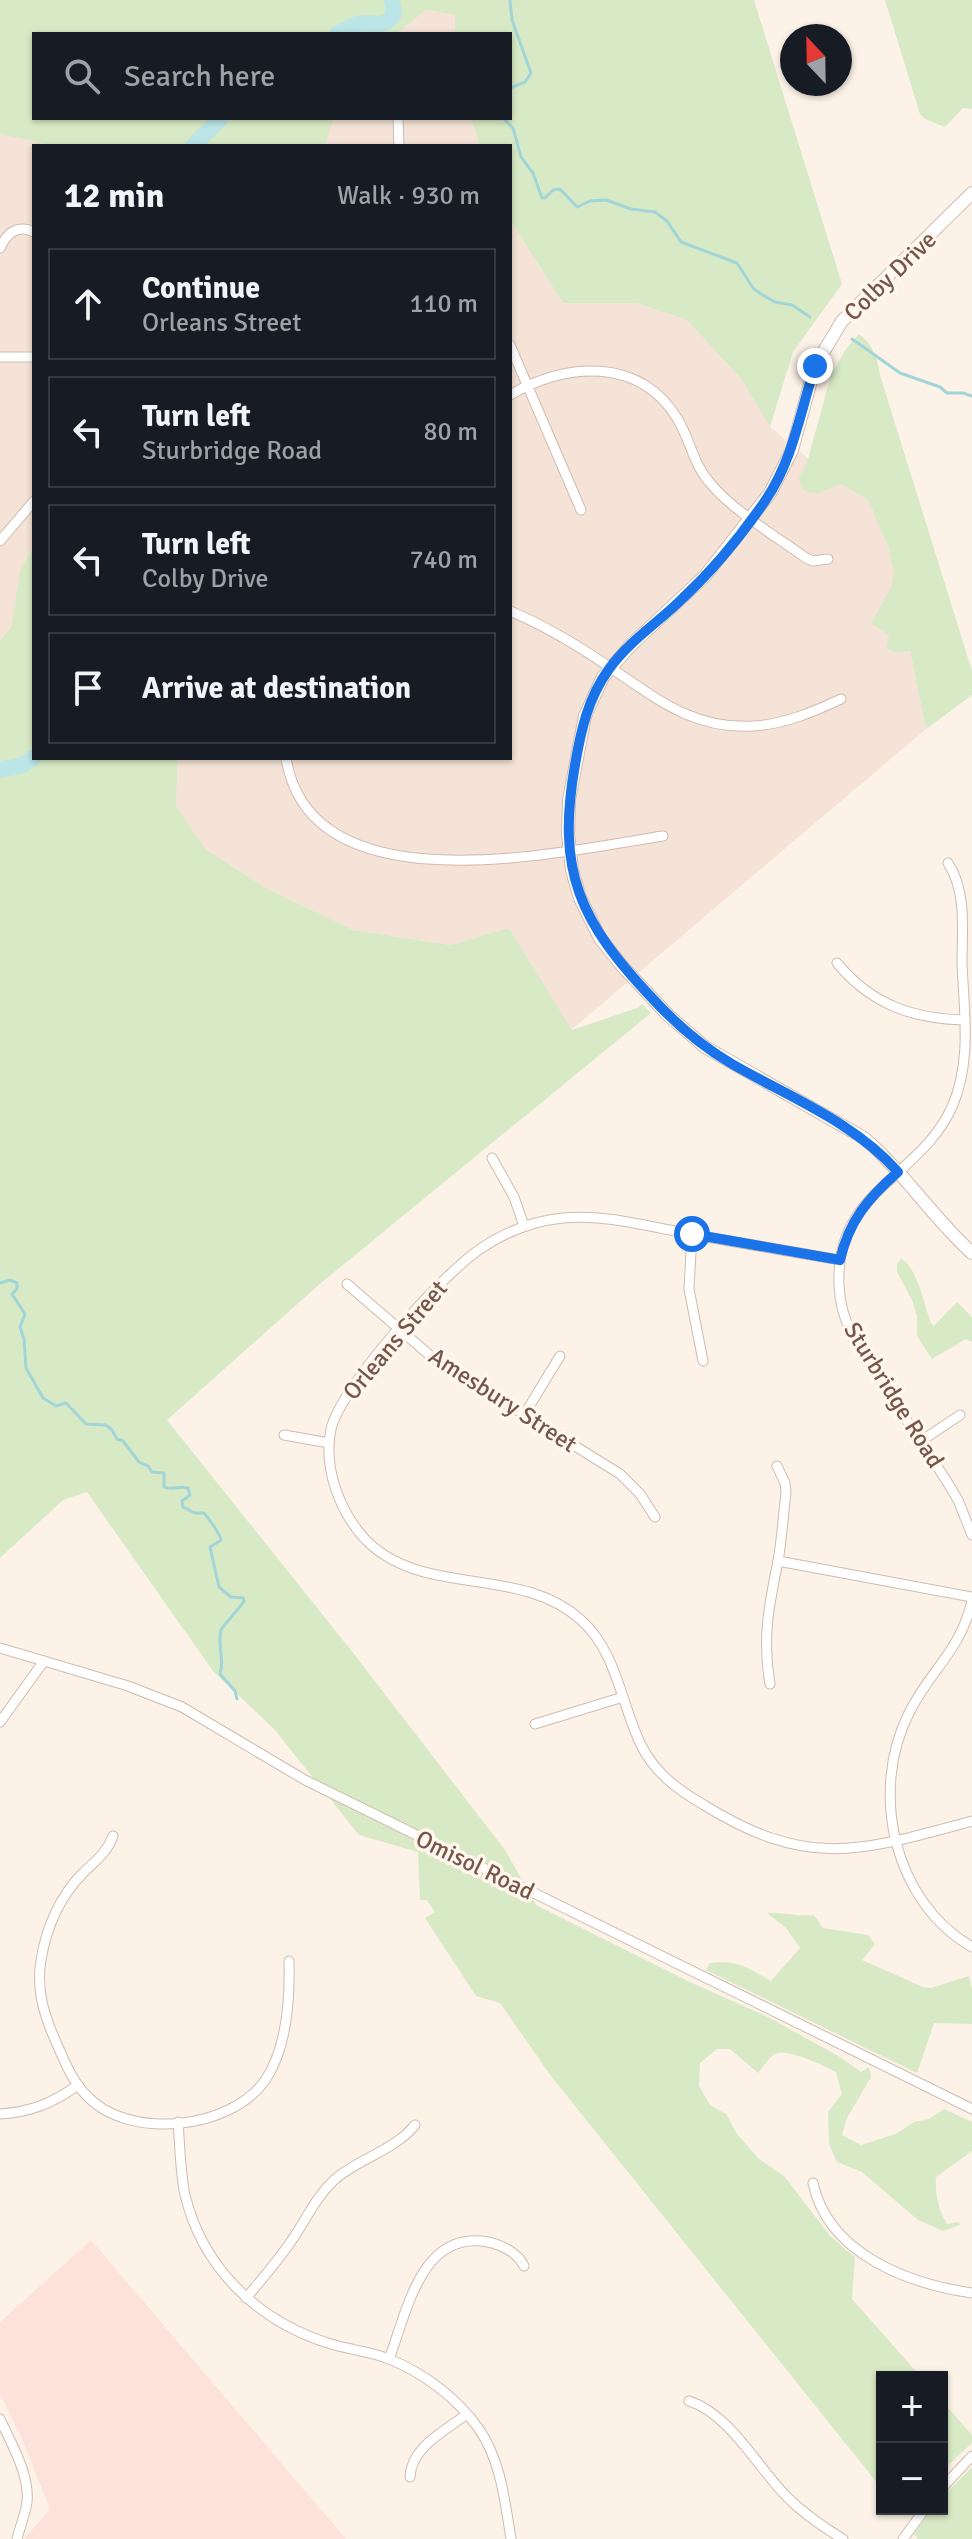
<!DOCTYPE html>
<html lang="en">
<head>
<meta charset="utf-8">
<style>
	:root { --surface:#171b24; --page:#242831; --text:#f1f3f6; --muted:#9ea1a6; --line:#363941 }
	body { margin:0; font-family:Signika,sans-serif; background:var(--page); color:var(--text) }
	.controls { position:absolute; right:24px; bottom:24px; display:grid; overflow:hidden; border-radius:0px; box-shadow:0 2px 6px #0004 }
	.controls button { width:72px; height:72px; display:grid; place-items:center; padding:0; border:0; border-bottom:2px solid var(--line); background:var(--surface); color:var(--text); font:40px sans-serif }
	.compass { position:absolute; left:780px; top:24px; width:72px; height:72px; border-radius:50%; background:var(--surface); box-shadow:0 2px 6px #0004; rotate:338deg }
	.stop { position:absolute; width:24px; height:24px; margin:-18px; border:6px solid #1a73e8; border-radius:50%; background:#fff }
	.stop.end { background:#1a73e8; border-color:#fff; box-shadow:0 2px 8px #0008 }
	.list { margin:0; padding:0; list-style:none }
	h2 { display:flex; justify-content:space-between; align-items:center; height:104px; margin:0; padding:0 32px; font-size:34px }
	h2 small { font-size:26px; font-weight:400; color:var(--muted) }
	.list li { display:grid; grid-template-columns:52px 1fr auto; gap:24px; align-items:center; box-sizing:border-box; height:112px; margin:0 16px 16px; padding:0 16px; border:2px solid var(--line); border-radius:0px }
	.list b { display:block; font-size:30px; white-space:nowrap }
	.list p { margin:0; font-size:26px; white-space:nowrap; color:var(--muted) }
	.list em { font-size:26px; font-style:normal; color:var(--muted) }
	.icon { flex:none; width:44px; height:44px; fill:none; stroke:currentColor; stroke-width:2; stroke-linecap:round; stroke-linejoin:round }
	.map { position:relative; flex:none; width:972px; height:2539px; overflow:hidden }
	.search { position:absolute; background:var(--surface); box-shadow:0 2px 6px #0004; left:32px; top:32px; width:480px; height:88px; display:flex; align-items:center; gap:20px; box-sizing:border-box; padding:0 28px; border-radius:0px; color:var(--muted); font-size:30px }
	.panel { position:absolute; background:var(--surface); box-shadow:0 2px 6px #0004; left:32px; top:144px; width:480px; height:616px; border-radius:0px }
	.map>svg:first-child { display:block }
	.residential { fill:#f4e3d6 }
	.commercial { fill:#fce2db }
	.green { fill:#d8eac5 }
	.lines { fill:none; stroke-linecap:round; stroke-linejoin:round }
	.stream { stroke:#a2d5d8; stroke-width:3 }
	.river { stroke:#bbe5e6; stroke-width:16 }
	.minor-casing { stroke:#d0bbaf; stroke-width:11 }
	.tertiary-casing { stroke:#d0bbaf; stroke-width:14 }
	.minor { stroke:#fff; stroke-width:9 }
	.tertiary { stroke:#fff; stroke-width:12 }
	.route { stroke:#1a73e8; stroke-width:10 }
	.labels { text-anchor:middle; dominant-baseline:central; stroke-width:7; stroke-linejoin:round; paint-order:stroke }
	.street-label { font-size:24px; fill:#76564b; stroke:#fff6ee }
</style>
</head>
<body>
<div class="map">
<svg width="972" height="2539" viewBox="0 0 972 2539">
	<rect width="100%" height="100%" fill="#fcf2e7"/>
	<g class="residential">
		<polygon points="426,10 455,15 455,34 396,34"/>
		<polygon points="334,118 471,118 480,146 325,146"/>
		<polygon points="0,134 54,146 34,146 34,547 20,570 11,627 0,640"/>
		<polygon points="510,220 563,303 636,303 687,320 742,380 770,427 832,478 868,500 889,549 926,729 571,1030 509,928 451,945 353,930 264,887 205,850 176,806 178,758 510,758"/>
	</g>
	<polygon class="commercial" points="91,2240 346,2539 24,2539 50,2509 22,2439 0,2394 0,2322"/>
	<g class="green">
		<polygon points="0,0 754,0 842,284 793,352 770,427 742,380 687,320 636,303 563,303 510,220 510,146 480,146 471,118 510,118 510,34 455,34 455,15 426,10 396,34 34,34 34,118 334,118 325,146 54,146 0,134"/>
		<polygon points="885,0 972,0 972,109 963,108 945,127 925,119 920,114"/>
		<path d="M859,334C873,344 877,358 880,375L972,671V695L926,729L910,651L894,652L886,647L889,635L871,623L891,588L894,574L889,549L868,500L841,484L819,493L807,492L801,487L799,478L808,459L831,375L846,349Z"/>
		<path d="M34,547V758H178L176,806L205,849L264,887L353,930L451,945L509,928L572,1030L637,1008L642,1004L651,1013L321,1283L167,1420L354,1654L505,1850L536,1905L692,1983L768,2017L840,2057L861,2072L869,2067L871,2077L847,2118L842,2135L861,2145L896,2134L914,2122L929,2119L944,2109L972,2122V2151L936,2177C935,2195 938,2208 947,2224L959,2222L960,2225L943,2231L918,2220L862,2172L837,2162L829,2144L828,2112L842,2094L836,2072C824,2066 789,2048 775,2054C769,2057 763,2067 758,2073L730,2049H717L700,2063L699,2086L710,2105L726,2114L737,2134L758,2158L785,2177L830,2236L855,2257L852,2299L921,2377H882V2489L551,2076L500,2003L476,1996L425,1918L435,1912L427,1900H420L418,1852L359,1835L274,1729L213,1671L87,1492L63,1500L0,1558V640L11,627L20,570Z"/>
		<path d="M901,1259C917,1266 924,1305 931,1323L934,1326L957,1302L972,1317V1342L966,1339L932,1359L917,1336V1316L912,1300L897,1272V1264Z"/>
		<path d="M767,1913C783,1912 797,1917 814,1915L823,1928L868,1935L875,1944L862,1960L923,1987L931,1988L969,1976L972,1989V2024L934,2023L917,2073L706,1970L710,1963C738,1960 748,1968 771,1981L800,1948L786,1928Z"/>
		<polygon points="942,2401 972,2435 972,2443 942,2471"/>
		<polygon points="972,2467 972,2539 918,2539 914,2534 931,2511 942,2509 942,2497"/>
	</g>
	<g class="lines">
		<g class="stream">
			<polyline points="510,88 525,82 531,73 512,20 510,0"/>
			<polyline points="503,118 513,128 521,157 533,173 542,198 545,198 553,190 560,189 577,207 590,201 606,200 631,209 655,212 667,221 681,242 737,263 753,288 761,294 775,302 792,305 810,317"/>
			<polyline points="852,339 900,373 940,387 947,393 963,393 972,396"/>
			<path d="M0,1283L10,1280L17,1283V1289L12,1294L25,1314L20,1327L24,1339L26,1368L43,1398L56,1406L66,1403L86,1424L106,1425L112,1430L117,1439L123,1441L139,1462L148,1466L152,1472L164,1473V1487C173,1491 179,1485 188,1488L190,1495L182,1501L183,1507L195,1513H204C209,1519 220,1534 221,1540L210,1547L219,1587L231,1597L243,1598L244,1601C240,1608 222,1627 221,1630C217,1645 225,1660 220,1674L235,1691L237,1699"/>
		</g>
		<g class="river">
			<path d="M337,34C345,30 354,24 364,23C378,23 385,28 394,14L392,0"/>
			<polyline points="193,146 221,118"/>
			<polyline points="0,770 23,765 34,757"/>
		</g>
		<defs>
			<g id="minor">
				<polyline points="398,118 399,146"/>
				<path d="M0,248C7,233 17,224 34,232"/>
				<polyline points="510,345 581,510"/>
				<polyline points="0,357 34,357"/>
				<path d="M510,395C566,362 639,357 677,418C690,439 693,464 710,483C732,510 777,537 806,558L813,561L828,559"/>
				<polyline points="0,541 34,501"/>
				<path d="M510,611C546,626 579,646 611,668C657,699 694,730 754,726C785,724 813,712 841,699"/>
				<path d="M286,758C310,910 560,852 663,836"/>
				<path d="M948,863C967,892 962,930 962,963C964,1012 972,1061 952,1107C919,1179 835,1190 839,1285C840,1329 869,1364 893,1399C910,1426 928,1453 946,1480L958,1500L972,1535"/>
				<path d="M837,963C871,1004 912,1019 965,1020"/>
				<polyline points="492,1158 514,1197 524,1226"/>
				<polyline points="692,1234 689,1289 703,1361"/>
				<path d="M840,1260C787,1251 733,1242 680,1232C642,1225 601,1214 563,1218C533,1221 505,1232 480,1249C442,1275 342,1385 331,1429C323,1467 339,1510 364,1538C421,1599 520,1564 581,1620C617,1652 621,1704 641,1745C655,1773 678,1790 704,1805C809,1870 861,1851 972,1821"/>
				<polyline points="347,1284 433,1358 620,1474 640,1494 655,1517"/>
				<polyline points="524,1415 560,1356"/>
				<polyline points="284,1435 329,1443"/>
				<polyline points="921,1441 960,1415"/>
				<polyline points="778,1561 972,1597"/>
				<path d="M972,1601C960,1652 930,1670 909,1713C869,1792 894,1902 972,1947"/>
				<polyline points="0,1648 44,1661"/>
				<path d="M770,1684C762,1639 769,1605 778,1561C782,1539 783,1516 786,1493L785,1483L777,1466"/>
				<polyline points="0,1722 44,1661 128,1686 182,1707 305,1780 972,2109"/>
				<polyline points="535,1724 623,1697"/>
				<path d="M113,1836C107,1853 95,1861 83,1873C60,1896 46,1928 41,1960C36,1990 44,2015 56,2042C64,2060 72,2081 86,2095C128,2141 232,2130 266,2079C287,2047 290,1998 289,1961"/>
				<path d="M0,2114C31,2112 53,2103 78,2085"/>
				<path d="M178,2122C180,2146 180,2171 185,2195C203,2269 259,2322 331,2344C350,2350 370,2351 389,2359C424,2373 457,2398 479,2429C501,2461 505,2502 511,2539"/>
				<path d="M813,2183C828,2254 909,2284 972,2293"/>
				<path d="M246,2298C262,2279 278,2261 292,2240C306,2220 315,2198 334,2180C359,2158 394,2151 415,2125"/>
				<path d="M389,2359C407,2312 421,2229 488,2242C502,2245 518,2253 524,2266"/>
				<path d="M689,2401C730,2414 758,2468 787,2497C804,2514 823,2527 843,2539"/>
				<path d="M0,2419C11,2443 30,2475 27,2502C25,2515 20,2527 17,2539"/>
				<path d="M410,2477C411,2447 445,2431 467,2414"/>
				<polyline points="942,2488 972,2456"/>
				<polyline points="903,2539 925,2509"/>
			</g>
			<path id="tertiary" d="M972,193L842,321L815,366L792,450L770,493L705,576L630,646L603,677L585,716L569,800L568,834L572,870L580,898L600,938L623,967L669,1016L705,1047L864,1138C904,1172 933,1218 972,1253"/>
		</defs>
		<use href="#minor" class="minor-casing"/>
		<use href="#tertiary" class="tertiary-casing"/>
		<use href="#minor" class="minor"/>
		<use href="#tertiary" class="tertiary"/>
	</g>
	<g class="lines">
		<path class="route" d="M692,1234L840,1260C849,1221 868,1198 898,1172C854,1122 789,1097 732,1064C701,1046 676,1024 653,999C580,922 556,872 575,765C581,730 588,698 609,669C629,641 659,622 683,598C714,569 741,536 765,501C793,460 800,413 815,366"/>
	</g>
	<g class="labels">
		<g class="street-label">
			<text transform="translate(890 276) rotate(-44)">Colby Drive</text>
			<text transform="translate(395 1340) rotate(-50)">Orleans Street</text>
			<text transform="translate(894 1395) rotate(58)">Sturbridge Road</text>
			<text transform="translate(503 1400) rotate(33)">Amesbury Street</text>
			<text transform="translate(475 1865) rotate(26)">Omisol Road</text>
		</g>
	</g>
</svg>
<div class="controls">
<button>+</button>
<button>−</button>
</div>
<svg class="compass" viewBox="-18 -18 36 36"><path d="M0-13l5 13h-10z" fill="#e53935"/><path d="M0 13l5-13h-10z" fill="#9ea1a6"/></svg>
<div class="stop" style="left:692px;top:1234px"></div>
<div class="stop end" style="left:815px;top:366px"></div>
<div class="search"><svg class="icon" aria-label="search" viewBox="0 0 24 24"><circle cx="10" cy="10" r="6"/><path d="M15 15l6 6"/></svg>Search here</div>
<section class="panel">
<h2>12 min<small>Walk · 930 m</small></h2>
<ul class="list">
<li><svg class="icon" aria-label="ahead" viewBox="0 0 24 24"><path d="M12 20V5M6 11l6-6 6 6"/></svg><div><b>Continue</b><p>Orleans Street</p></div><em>110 m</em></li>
<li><svg class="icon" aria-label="left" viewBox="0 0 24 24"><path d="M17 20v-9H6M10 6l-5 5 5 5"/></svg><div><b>Turn left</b><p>Sturbridge Road</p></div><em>80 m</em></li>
<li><svg class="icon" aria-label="left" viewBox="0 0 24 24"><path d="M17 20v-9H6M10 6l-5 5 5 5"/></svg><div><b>Turn left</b><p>Colby Drive</p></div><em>740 m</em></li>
<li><svg class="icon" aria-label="arrive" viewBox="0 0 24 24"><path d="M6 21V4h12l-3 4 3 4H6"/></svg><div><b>Arrive at destination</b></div></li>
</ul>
</section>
</div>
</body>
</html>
